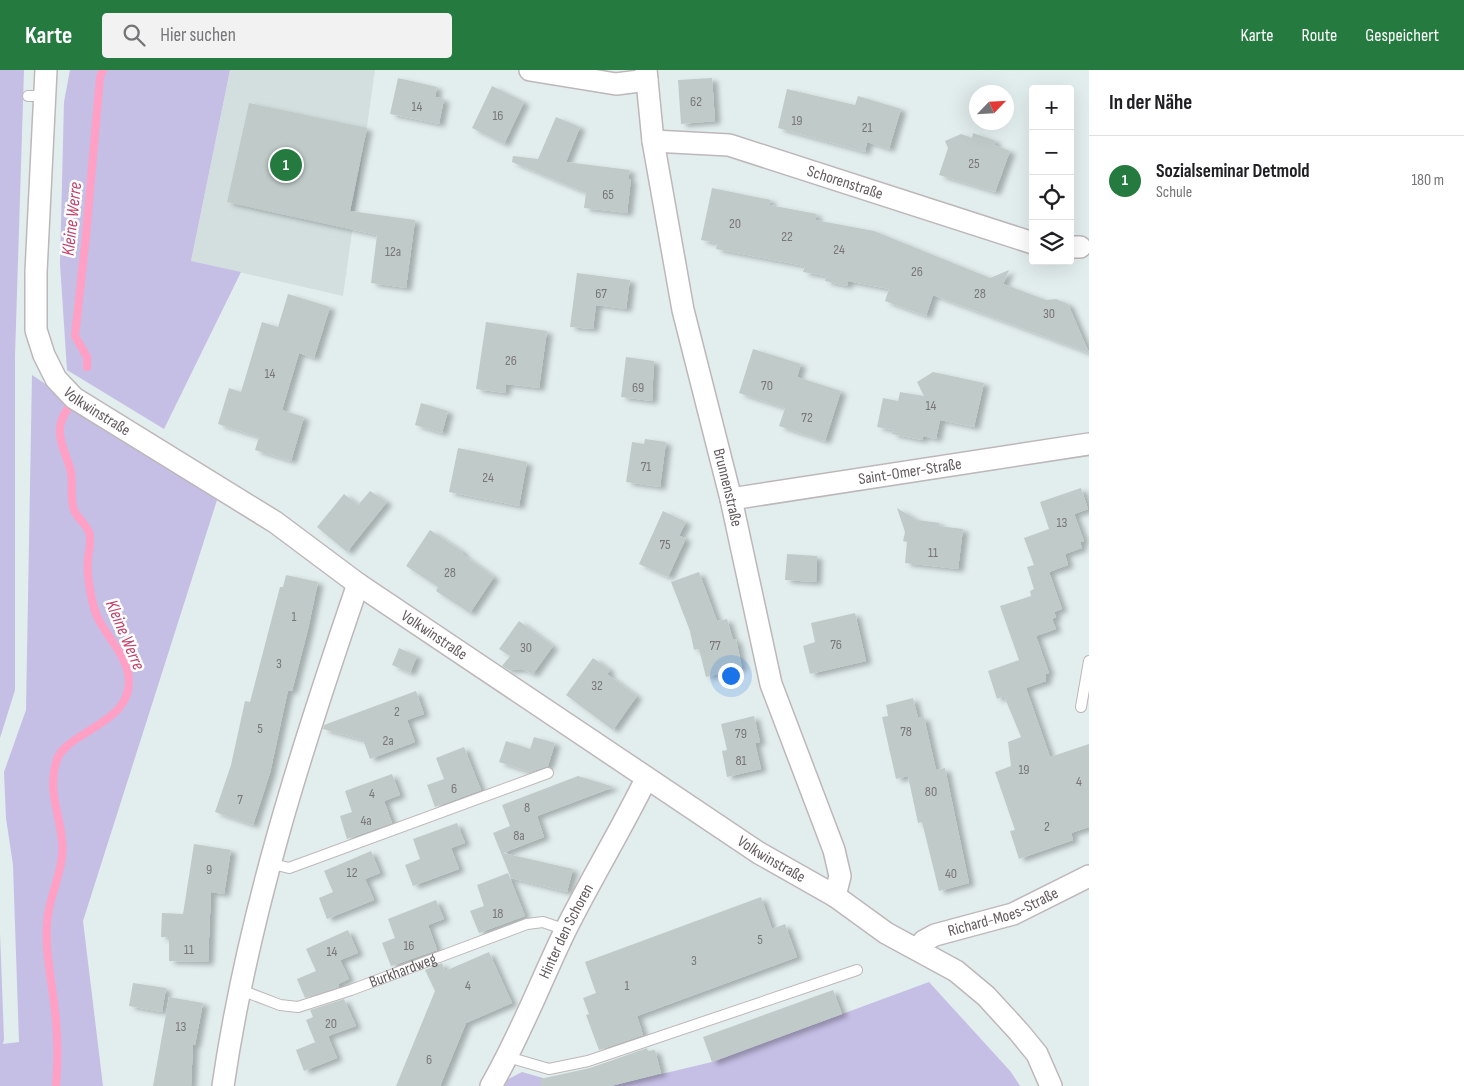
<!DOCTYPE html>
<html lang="de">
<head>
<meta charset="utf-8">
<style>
	:root { --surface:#fff; --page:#f2f2f2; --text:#202124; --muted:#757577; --line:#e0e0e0; --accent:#257b3f }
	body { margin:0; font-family:"Sofia Sans Condensed",sans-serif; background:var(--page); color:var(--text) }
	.controls { position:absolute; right:15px; top:15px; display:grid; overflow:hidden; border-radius:5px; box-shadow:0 5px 20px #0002 }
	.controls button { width:45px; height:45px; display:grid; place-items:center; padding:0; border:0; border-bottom:1px solid var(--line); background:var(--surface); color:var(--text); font:25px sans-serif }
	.compass { position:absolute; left:969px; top:15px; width:45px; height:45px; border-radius:50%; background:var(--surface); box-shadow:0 5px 20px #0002; rotate:65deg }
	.you { position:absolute; left:730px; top:605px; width:18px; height:18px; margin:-12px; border:4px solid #fff; border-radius:50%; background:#1a73e8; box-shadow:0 0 0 8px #1a73e833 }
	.badge { display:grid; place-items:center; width:32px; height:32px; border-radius:50%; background:var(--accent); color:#fff; font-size:16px; font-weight:700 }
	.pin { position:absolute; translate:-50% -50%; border:2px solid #fff; box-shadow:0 1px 5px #0006 }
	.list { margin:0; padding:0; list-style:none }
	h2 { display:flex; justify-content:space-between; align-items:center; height:65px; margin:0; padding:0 20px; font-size:21px }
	h2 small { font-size:16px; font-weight:400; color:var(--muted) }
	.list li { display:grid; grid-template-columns:32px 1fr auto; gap:15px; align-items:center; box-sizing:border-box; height:90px; padding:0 20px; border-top:1px solid var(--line) }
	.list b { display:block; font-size:19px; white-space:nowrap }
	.list p { margin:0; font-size:16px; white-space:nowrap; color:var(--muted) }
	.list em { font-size:16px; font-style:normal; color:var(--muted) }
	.icon { flex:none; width:28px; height:28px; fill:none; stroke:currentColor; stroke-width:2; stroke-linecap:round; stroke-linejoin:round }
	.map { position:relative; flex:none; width:1089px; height:1016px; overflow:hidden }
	header { display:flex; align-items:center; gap:30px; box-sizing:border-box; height:70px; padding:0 25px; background:var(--accent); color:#fff }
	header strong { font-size:24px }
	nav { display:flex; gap:28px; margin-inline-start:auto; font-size:18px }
	.search { width:350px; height:45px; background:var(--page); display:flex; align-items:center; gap:12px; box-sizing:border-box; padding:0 18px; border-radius:5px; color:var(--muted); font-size:19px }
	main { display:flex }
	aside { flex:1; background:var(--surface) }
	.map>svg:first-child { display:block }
	.education { fill:#d3dfdf }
	.green { fill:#c5bee5 }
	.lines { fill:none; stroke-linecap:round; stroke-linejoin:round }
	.stream { stroke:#ffa0c4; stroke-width:8 }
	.building { fill:#c0cbc9; filter:url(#shadow) }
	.service-casing { stroke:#beb7b9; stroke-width:12 }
	.minor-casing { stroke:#beb7b9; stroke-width:24 }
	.service { stroke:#fff; stroke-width:10 }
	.minor { stroke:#fff; stroke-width:21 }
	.labels { text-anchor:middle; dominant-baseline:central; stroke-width:5; stroke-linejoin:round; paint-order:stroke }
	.number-label { font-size:14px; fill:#7a7677 }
	.street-label { font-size:16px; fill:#635a5c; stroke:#fff }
	.water-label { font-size:18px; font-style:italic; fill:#c24369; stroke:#fff }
</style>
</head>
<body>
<header>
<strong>Karte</strong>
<div class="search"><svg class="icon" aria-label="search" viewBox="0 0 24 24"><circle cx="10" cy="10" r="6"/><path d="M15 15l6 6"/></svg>Hier suchen</div>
<nav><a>Karte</a><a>Route</a><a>Gespeichert</a></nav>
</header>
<main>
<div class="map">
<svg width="1089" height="1016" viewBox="0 0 1089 1016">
	<defs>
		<filter id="shadow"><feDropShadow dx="5.5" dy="3" stdDeviation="2.5" flood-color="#0004"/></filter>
	</defs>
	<rect width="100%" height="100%" fill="#e2eded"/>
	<polygon class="education" points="230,0 375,0 343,226 191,191"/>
	<g class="green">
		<polygon points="0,0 24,0 15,286 15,620 0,668"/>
		<polygon points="70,0 230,0 191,191 241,202 164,359 67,300 60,194 64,32"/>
		<polygon points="32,305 217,430 83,851 103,1016 0,1016 0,863 4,969 3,974 19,972 13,795 6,748 4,702 26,640"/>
		<polygon points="929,912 1011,1002 1020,1016 611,1016 712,992"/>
		<polygon points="522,1002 543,1008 545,1016 501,1016 503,1012"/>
	</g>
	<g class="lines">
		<g class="stream">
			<polyline points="87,297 87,287 75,266 86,166 100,7 103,0"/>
			<path d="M56,1016C58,991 58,966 55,941C52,912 45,883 47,854C48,826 66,797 62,770C59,742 48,721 56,692C65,660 138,654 128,603C124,582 104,564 96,544C91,529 86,503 88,488C89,479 92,471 89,462C86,454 77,448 74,440C70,429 73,414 71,402C68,388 59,374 60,359C60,351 64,345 68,338"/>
		</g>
	</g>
	<g class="building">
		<polygon points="398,8 437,17 435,27 444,29 439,54 390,44"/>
		<polygon points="712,8 715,51 681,54 678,10"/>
		<polygon points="492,16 524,32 504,74 472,58"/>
		<polygon points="787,19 855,35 858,26 901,39 889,79 867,72 865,82 778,58"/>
		<polygon points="249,33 367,58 350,141 415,150 406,218 371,213 377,165 227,132"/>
		<polygon points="556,47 580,57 566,92 630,100 628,109 631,109 627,143 584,138 586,123 512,92 513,86 538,89"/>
		<polygon points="973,63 996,71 994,75 1010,81 995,122 939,105 948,78 945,71 961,64 972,68"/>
		<polygon points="712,118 771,130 769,135 817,144 815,150 874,161 990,208 1009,200 1003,214 1046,230 1056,229 1068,234 1089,283 933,225 926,246 885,231 889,219 848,211 847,216 825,211 826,206 803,202 805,196 716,179 717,173 701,170"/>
		<polygon points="577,203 630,210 626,239 596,235 593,259 570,257"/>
		<polygon points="288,224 330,237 314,288 299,283 282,340 304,347 291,391 255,380 259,367 218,354 229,318 241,322 262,252 278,257"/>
		<polygon points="486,252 547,261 539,318 506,314 505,323 476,319"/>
		<polygon points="753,279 801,294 797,307 841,321 825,371 779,356 785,338 739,323"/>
		<polygon points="626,287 654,291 652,331 621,327"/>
		<polygon points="933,302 984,313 974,357 940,350 936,369 923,366 922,370 892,364 893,360 877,357 883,328 898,331 900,322 924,326 917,312"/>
		<polygon points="421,333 448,341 442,363 415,355"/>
		<polygon points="645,369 666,372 660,417 626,412 632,372 644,374"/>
		<polygon points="458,378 527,392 519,436 449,422"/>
		<polygon points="1081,418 1088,439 1074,444 1084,471 1080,472 1082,478 1065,484 1068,495 1049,502 1062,539 1054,542 1056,547 1052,549 1056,559 1036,566 1049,603 1046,604 1046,611 1026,618 1050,687 1089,674 1089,757 1071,763 1073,770 1019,789 1010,761 1015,760 995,702 1011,696 1008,672 1021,667 1004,626 997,629 988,601 1019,590 1000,536 1031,526 1030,521 1034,519 1027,497 1034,495 1024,468 1049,459 1040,432"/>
		<polygon points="370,421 387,432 347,482 317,457 344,424 358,435"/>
		<polygon points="897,438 917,450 940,453 939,456 963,459 958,499 905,493 907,472 903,471 905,462"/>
		<polygon points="663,441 686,452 679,466 686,468 668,507 639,494"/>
		<polygon points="430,460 463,482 462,484 494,507 470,543 436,521 438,517 406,496"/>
		<polygon points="787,484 817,486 816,512 785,510"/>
		<polygon points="699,502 717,551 727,549 733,570 736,569 742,598 706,607 699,579 694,580 690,561 671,512"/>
		<polygon points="286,505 318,512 308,559 292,621 288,620 270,703 253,755 215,742 231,695 245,631 250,632 280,517 283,517"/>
		<polygon points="855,543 866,591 810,604 803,576 815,572 811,553"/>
		<polygon points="519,551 553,576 533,604 522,599 509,600 502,596 510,586 499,579"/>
		<polygon points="399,578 417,586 410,603 392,595"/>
		<polygon points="593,588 610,600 607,604 637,626 613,660 566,625"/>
		<polygon points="416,621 424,644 407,650 415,672 370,689 363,670 323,659 324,655"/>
		<polygon points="913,628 918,648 924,647 936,700 945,698 969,813 939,821 922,752 918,753 908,706 896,709 882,647 888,646 886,635"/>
		<polygon points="754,646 760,672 755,673 761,699 727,707 722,681 727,680 721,654"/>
		<polygon points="534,667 555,673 548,696 530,702 499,692 506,671 530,679"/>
		<polygon points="464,677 481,720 435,737 427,715 444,709 436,688"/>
		<polygon points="392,704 400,725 384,731 392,753 347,769 340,746 352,742 345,721"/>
		<polygon points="578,706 614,717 537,746 544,767 503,783 573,799 567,822 511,808 493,763 510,756 502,735"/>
		<polygon points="457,753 465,773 451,778 459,799 413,816 405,795 420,789 413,769"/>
		<polygon points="194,774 231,780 224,824 211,822 208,892 169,891 169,867 161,867 162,843 183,844"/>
		<polygon points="371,781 380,803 365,809 374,830 327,849 319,828 333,822 324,801"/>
		<polygon points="508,803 525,846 479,863 470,841 484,836 477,815"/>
		<polygon points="761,827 772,859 785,854 797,887 637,946 643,965 599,980 586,945 589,944 583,928 596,923 585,892"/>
		<polygon points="436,830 444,849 428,855 437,880 391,896 382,873 395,868 388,849"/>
		<polygon points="348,860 358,883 340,890 349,909 338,914 339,917 305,928 297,909 316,901 306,879"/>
		<polygon points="489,882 512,933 466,953 440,1016 396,1016 435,921 425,900 442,893 445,901"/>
		<polygon points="133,913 166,918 162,942 129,936"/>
		<polygon points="833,920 842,944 712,992 703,967"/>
		<polygon points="169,927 203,933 195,975 193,975 191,1016 153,1016"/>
		<polygon points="344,929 356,956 328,966 337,988 304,1001 296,980 318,971 315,972 306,950 313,947 310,940"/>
		<polygon points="647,978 648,981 655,980 661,1003 611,1016 541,1016 540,1009 590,998"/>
	</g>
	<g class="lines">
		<defs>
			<g id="service">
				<polyline points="28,26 45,26"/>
				<polyline points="1081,637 1089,591"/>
				<polyline points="269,793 289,798 548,703"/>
				<path id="s1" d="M241,920L280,935L298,937L351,920L527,854L543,852L566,860"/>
				<polyline points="508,987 549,999 588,991 857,900"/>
			</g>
			<g id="minor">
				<path id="s2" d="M46,0L36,202V260L44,285L56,309L74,328L275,452L358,514L759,783L835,826L886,863L956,901L986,926L1019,962L1037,984L1051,1016"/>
				<polyline points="530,0 616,14 647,10"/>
				<path id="s3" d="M646,0L653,71L683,240L731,429L771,614L834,780L840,806L835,826"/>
				<path id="s4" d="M653,71L729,75L1033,173"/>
				<polyline points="1070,177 1080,177"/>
				<path id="s5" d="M731,429L1089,374"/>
				<path id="s6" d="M917,879L924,871L935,865L1013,844L1089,806"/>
				<path d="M223,1016C248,844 302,677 358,514"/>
				<path id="s7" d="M491,1016C520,966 540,913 565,861C591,809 621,760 646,709"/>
			</g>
		</defs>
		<use href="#service" class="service-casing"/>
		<use href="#minor" class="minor-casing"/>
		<use href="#service" class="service"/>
		<use href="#minor" class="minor"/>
	</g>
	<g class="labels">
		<g class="number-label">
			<text x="696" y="31">62</text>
			<text x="417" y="36">14</text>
			<text x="498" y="45">16</text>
			<text x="797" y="50">19</text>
			<text x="867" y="57">21</text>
			<text x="974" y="93">25</text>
			<text x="608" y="124">65</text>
			<text x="735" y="153">20</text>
			<text x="787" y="166">22</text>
			<text x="839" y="179">24</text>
			<text x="393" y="181">12a</text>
			<text x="917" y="201">26</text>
			<text x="601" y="223">67</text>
			<text x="980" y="223">28</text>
			<text x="1049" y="243">30</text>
			<text x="511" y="290">26</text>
			<text x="270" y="303">14</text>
			<text x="767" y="315">70</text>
			<text x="638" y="317">69</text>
			<text x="931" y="335">14</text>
			<text x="807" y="347">72</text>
			<text x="646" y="396">71</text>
			<text x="488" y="407">24</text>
			<text x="1062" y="452">13</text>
			<text x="665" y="474">75</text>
			<text x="933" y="482">11</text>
			<text x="450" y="502">28</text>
			<text x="294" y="546">1</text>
			<text x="836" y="574">76</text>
			<text x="715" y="575">77</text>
			<text x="526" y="577">30</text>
			<text x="279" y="593">3</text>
			<text x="597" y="615">32</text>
			<text x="397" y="641">2</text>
			<text x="260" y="658">5</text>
			<text x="906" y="661">78</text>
			<text x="741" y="663">79</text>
			<text x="388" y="670">2a</text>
			<text x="741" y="690">81</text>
			<text x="1024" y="699">19</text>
			<text x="1079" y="711">4</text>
			<text x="454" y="718">6</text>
			<text x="931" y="721">80</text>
			<text x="372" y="723">4</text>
			<text x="240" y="729">7</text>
			<text x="527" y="737">8</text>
			<text x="366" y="750">4a</text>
			<text x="1047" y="756">2</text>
			<text x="519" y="765">8a</text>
			<text x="209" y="799">9</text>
			<text x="352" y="802">12</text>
			<text x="951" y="803">40</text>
			<text x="498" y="843">18</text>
			<text x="760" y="869">5</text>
			<text x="409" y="875">16</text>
			<text x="189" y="879">11</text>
			<text x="332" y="881">14</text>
			<text x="694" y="890">3</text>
			<text x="468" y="915">4</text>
			<text x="627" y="915">1</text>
			<text x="331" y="953">20</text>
			<text x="181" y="956">13</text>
			<text x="429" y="989">6</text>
		</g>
		<g class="street-label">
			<text stroke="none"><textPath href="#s4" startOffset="198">Schorenstraße</textPath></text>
			<text stroke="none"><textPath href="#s2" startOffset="366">Volkwinstraße</textPath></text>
			<text stroke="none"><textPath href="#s5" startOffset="181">Saint-Omer-Straße</textPath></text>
			<text stroke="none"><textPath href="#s3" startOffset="426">Brunnenstraße</textPath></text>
			<text stroke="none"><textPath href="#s2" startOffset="771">Volkwinstraße</textPath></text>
			<text stroke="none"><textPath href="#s2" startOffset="1176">Volkwinstraße</textPath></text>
			<text stroke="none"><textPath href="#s6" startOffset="95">Richard-Moes-Straße</textPath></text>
			<text stroke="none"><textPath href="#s7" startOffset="172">Hinter den Schoren</textPath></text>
			<text stroke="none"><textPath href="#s1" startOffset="171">Burkhardweg</textPath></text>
		</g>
		<g class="water-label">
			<text transform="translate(72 149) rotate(-84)">Kleine Werre</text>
			<text transform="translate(125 565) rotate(67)">Kleine Werre</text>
		</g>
	</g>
</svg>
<div class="controls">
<button>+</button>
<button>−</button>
<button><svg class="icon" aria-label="locate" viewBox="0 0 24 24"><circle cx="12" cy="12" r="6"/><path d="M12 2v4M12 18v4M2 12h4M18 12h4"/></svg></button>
<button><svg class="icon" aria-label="layers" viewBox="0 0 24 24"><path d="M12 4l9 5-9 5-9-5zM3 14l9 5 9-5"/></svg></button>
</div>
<svg class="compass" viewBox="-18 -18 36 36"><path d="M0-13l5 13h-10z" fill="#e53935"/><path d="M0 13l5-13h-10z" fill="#757577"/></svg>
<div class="you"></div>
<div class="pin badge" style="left:286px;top:95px">1</div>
</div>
<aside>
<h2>In der Nähe<small></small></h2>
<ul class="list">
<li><span class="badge">1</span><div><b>Sozialseminar Detmold</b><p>Schule</p></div><em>180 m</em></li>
</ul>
</aside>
</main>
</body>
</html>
